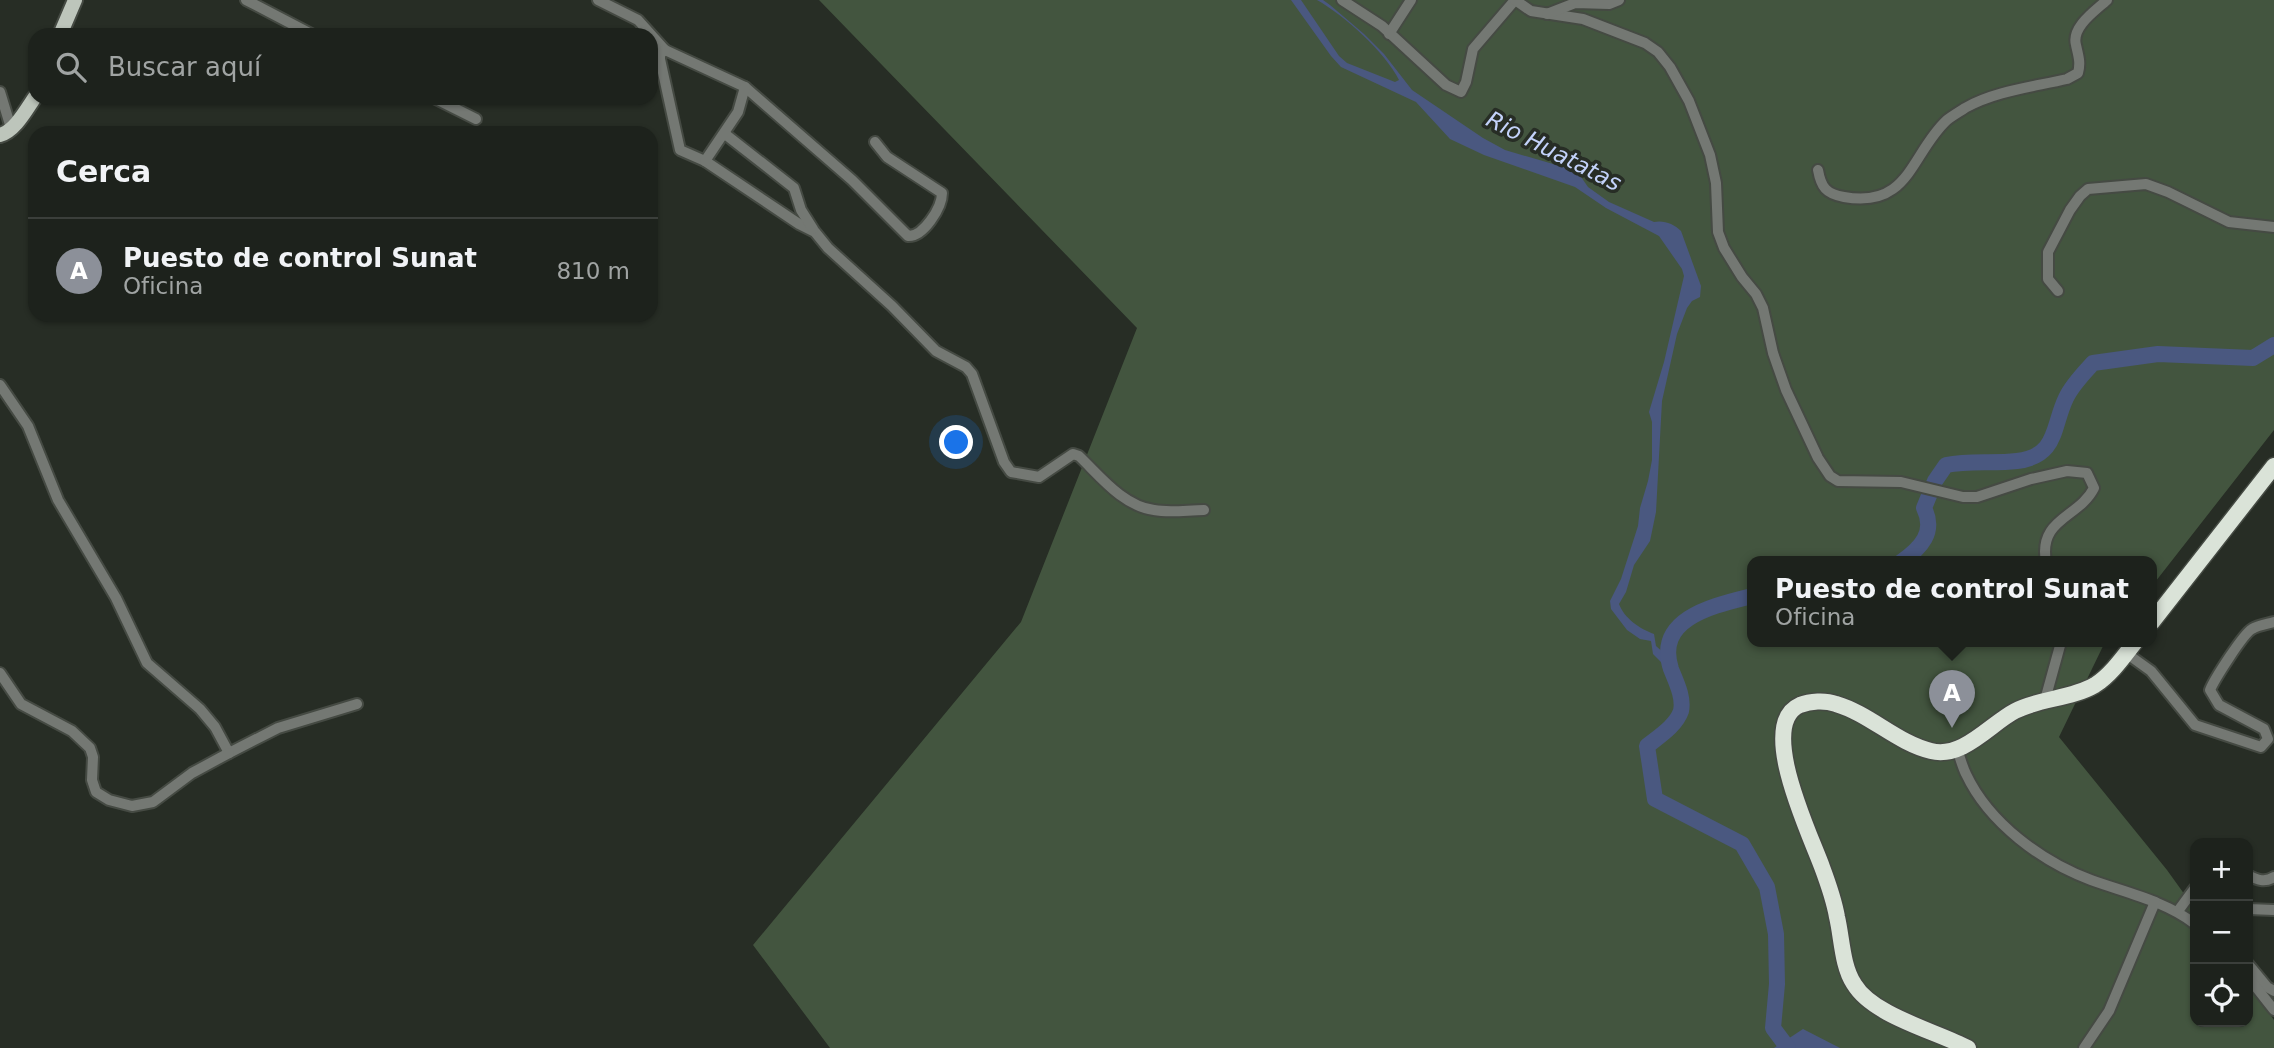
<!DOCTYPE html>
<html lang="es">
<head>
<meta charset="utf-8">
<style>
	:root { --surface:#1d221c; --page:#252a25; --text:#f1f3f6; --muted:#a0a4a3; --line:#3b3f3b; --accent:#8c9099 }
	body { margin:0; font-family:"DejaVu Sans",sans-serif; background:var(--page); color:var(--text) }
	.controls { position:absolute; right:21px; bottom:21px; display:grid; overflow:hidden; border-radius:14px; box-shadow:0 2px 5px #0004 }
	.controls button { width:63px; height:63px; display:grid; place-items:center; padding:0; border:0; border-bottom:2px solid var(--line); background:var(--surface); color:var(--text); font:35px sans-serif }
	.you { position:absolute; left:957px; top:443px; width:24px; height:24px; margin:-18px; border:5px solid #fff; border-radius:50%; background:#1a73e8; box-shadow:0 0 0 10px #1a73e833 }
	.badge { display:grid; place-items:center; width:46px; height:46px; border-radius:50%; background:var(--accent); color:#fff; font-size:23px; font-weight:700 }
	.pin { position:absolute; translate:-50% -58px; filter:drop-shadow(0 2px 4px #0008) }
	.pin::after { content:''; position:absolute; top:37px; width:24px; height:21px; background:inherit; clip-path:polygon(0 0,100% 0,50% 100%) }
	.popup { position:absolute; left:1747px; top:556px; width:410px; height:91px; box-sizing:border-box; display:grid; place-content:center; border-radius:14px; background:var(--surface); filter:drop-shadow(0 2px 5px #0005); font-size:23px; white-space:nowrap; color:var(--muted) }
	.popup b { font-size:26px; color:var(--text) }
	.popup::after { content:''; position:absolute; left:50%; top:100%; margin-left:-14px; border:14px solid transparent; border-top-color:var(--surface) }
	.list { margin:0; padding:0; list-style:none }
	h2 { display:flex; justify-content:space-between; align-items:center; height:91px; margin:0; padding:0 28px; font-size:30px }
	h2 small { font-size:23px; font-weight:400; color:var(--muted) }
	.list li { display:grid; grid-template-columns:46px 1fr auto; gap:21px; align-items:center; box-sizing:border-box; height:105px; padding:0 28px; border-top:2px solid var(--line) }
	.list b { display:block; font-size:26px; white-space:nowrap }
	.list p { margin:0; font-size:23px; white-space:nowrap; color:var(--muted) }
	.list em { font-size:23px; font-style:normal; color:var(--muted) }
	.icon { flex:none; width:38px; height:38px; fill:none; stroke:currentColor; stroke-width:2; stroke-linecap:round; stroke-linejoin:round }
	.map { position:relative; flex:none; width:2274px; height:1048px; overflow:hidden }
	.search { position:absolute; background:var(--surface); box-shadow:0 2px 5px #0004; left:28px; top:28px; width:630px; height:77px; display:flex; align-items:center; gap:18px; box-sizing:border-box; padding:0 24px; border-radius:21px; color:var(--muted); font-size:26px }
	.panel { position:absolute; background:var(--surface); box-shadow:0 2px 5px #0004; left:28px; top:126px; width:630px; height:196px; border-radius:21px }
	.map>svg:first-child { display:block }
	.green { fill:#43553f }
	.water { fill:#4a5880 }
	.lines { fill:none; stroke-linecap:round; stroke-linejoin:round }
	.river { stroke:#4a5880; stroke-width:16 }
	.minor-casing { stroke:#454a43; stroke-width:14 }
	.major-casing { stroke:#454a43; stroke-width:18 }
	.highway-casing { stroke:#454a43; stroke-width:19 }
	.minor { stroke:#747873; stroke-width:10 }
	.major { stroke:#bdc5bb; stroke-width:14 }
	.highway { stroke:#dae3d8; stroke-width:16 }
	.labels { text-anchor:middle; dominant-baseline:central; stroke-width:7; stroke-linejoin:round; paint-order:stroke }
	.water-label { font-size:23px; font-style:italic; fill:#c3d2fa; stroke:#272d25 }
</style>
</head>
<body>
<div class="map">
<svg width="2274" height="1048" viewBox="0 0 2274 1048">
	<rect width="100%" height="100%" fill="#272d25"/>
	<polygon class="green" points="819,0 2274,0 2274,430 2152,586 2152,562 1752,562 1752,642 2105,642 2059,737 2167,870 2195,909 2195,1022 2248,1022 2248,983 2274,1020 2274,1048 830,1048 753,945 1021,622 1137,328"/>
	<g class="water">
		<path d="M1291,0H1301L1339,56L1347,63L1395,82L1399,80C1386,53 1344,15 1317,0H1323L1330,5L1364,34L1384,54L1412,90L1483,138L1505,150L1577,171L1588,187L1609,202L1654,222C1664,220 1674,224 1681,231L1701,286L1700,297L1692,301L1687,308L1677,334L1662,401L1656,512L1650,541L1634,565L1626,592L1619,604C1624,618 1640,629 1654,634L1656,646L1666,655L1665,666L1653,654L1651,641L1640,639L1627,630L1611,609L1610,601L1621,579L1638,526L1640,508L1648,481L1652,460V422L1649,412L1664,362L1684,276L1682,269L1659,236L1606,208L1575,187L1484,155L1450,139L1416,102L1341,67L1331,56Z"/>
		<polygon points="1803,1029 1840,1048 1774,1048"/>
	</g>
	<g class="lines">
		<g class="river">
			<path d="M1901,562C1921,548 1936,532 1924,508L1935,481L1946,465C1970,460 1993,464 2017,461C2058,456 2052,427 2066,398C2072,385 2083,374 2093,363L2158,354L2253,358L2274,345"/>
			<path d="M1752,596C1717,605 1654,617 1671,669C1676,682 1684,697 1681,711C1676,726 1658,737 1647,746L1655,799L1742,844L1767,887L1776,934L1777,984L1773,1028L1788,1048"/>
		</g>
		<defs>
			<g id="minor">
				<polyline points="246,0 313,35"/>
				<path d="M598,0L638,20L665,50L745,87L852,180L908,236C923,237 942,208 942,193L887,157L875,142"/>
				<polyline points="1342,0 1382,26 1446,85 1461,92 1466,82 1473,49 1515,0"/>
				<path d="M1515,0L1531,11L1583,19L1645,43L1658,52L1670,67L1689,101L1710,155L1716,183L1718,232L1724,248L1742,277L1756,294L1763,308L1773,353L1786,390L1818,458L1830,476L1838,481L1901,482L1963,497H1977L2031,479L2067,471L2087,473L2094,488C2079,518 2038,518 2046,562"/>
				<polyline points="1547,14 1575,3 1609,4 1619,0"/>
				<polyline points="1389,34 1411,0"/>
				<path d="M665,50L660,54V59L680,150L705,161L799,224L815,232L828,248L892,306L936,351L966,367L972,374L1004,462L1011,472L1039,477L1073,454L1079,456C1100,476 1123,506 1154,510C1170,513 1188,510 1204,510"/>
				<polyline points="0,92 11,128"/>
				<polyline points="434,98 476,119"/>
				<polyline points="725,134 794,188 801,210 813,229"/>
				<polyline points="705,161 738,112 745,87"/>
				<path d="M1818,170C1821,187 1826,194 1844,197C1910,209 1911,153 1947,120C1952,116 1959,112 1965,108C1995,91 2033,87 2067,79L2078,73C2081,62 2078,55 2076,45C2071,27 2095,11 2107,0"/>
				<polyline points="2058,291 2048,279 2048,252 2070,210 2080,196 2088,189 2146,184 2168,192 2229,222 2274,227"/>
				<polyline points="0,385 28,426 58,500 116,598 147,663 200,709 215,727 229,753 278,728 357,704"/>
				<path d="M2126,653L2151,671L2195,725L2261,747L2268,739L2264,729L2219,705L2210,690C2214,680 2243,634 2252,629C2258,625 2267,624 2274,622"/>
				<polyline points="0,673 21,704 72,731 90,748 93,757 92,780 96,792 109,800 132,806 153,802 192,773 229,753"/>
				<polyline points="2045,700 2061,642"/>
				<path d="M1957,749C1960,757 1962,766 1966,774C1989,823 2042,862 2091,880C2127,893 2165,901 2195,924"/>
				<path d="M2248,875C2257,880 2265,883 2274,877"/>
				<polyline points="2248,909 2274,910"/>
				<polyline points="2178,911 2195,888"/>
				<polyline points="2248,964 2267,987 2274,991"/>
				<polyline points="2248,977 2274,1010"/>
				<polyline points="2084,1048 2109,1011 2155,902"/>
			</g>
			<g id="major">
				<polyline points="60,35 75,0"/>
				<path d="M0,135C15,131 26,110 35,97"/>
			</g>
			<g id="highway">
				<polyline points="2152,622 2274,466"/>
				<path d="M1968,1048C1936,1031 1873,1016 1854,984C1842,966 1842,938 1837,917C1834,900 1828,883 1822,867C1811,836 1756,724 1800,705C1810,701 1825,700 1836,704C1870,714 1897,743 1931,751C1963,759 1990,724 2015,711C2040,698 2071,699 2095,685C2111,675 2124,656 2135,642"/>
			</g>
		</defs>
		<use href="#minor" class="minor-casing"/>
		<use href="#major" class="major-casing"/>
		<use href="#highway" class="highway-casing"/>
		<use href="#minor" class="minor"/>
		<use href="#major" class="major"/>
		<use href="#highway" class="highway"/>
	</g>
	<g class="labels">
		<g class="water-label">
			<text transform="translate(1554 151) rotate(27)">Rio Huatatas</text>
		</g>
	</g>
</svg>
<div class="controls">
<button>+</button>
<button>−</button>
<button><svg class="icon" aria-label="locate" viewBox="0 0 24 24"><circle cx="12" cy="12" r="6"/><path d="M12 2v4M12 18v4M2 12h4M18 12h4"/></svg></button>
</div>
<div class="you"></div>
<div class="pin badge" style="left:1952px;top:728px">A</div>
<div class="popup"><b>Puesto de control Sunat</b>Oficina</div>
<div class="search"><svg class="icon" aria-label="search" viewBox="0 0 24 24"><circle cx="10" cy="10" r="6"/><path d="M15 15l6 6"/></svg>Buscar aquí</div>
<section class="panel">
<h2>Cerca<small></small></h2>
<ul class="list">
<li><span class="badge">A</span><div><b>Puesto de control Sunat</b><p>Oficina</p></div><em>810 m</em></li>
</ul>
</section>
</div>
</body>
</html>
